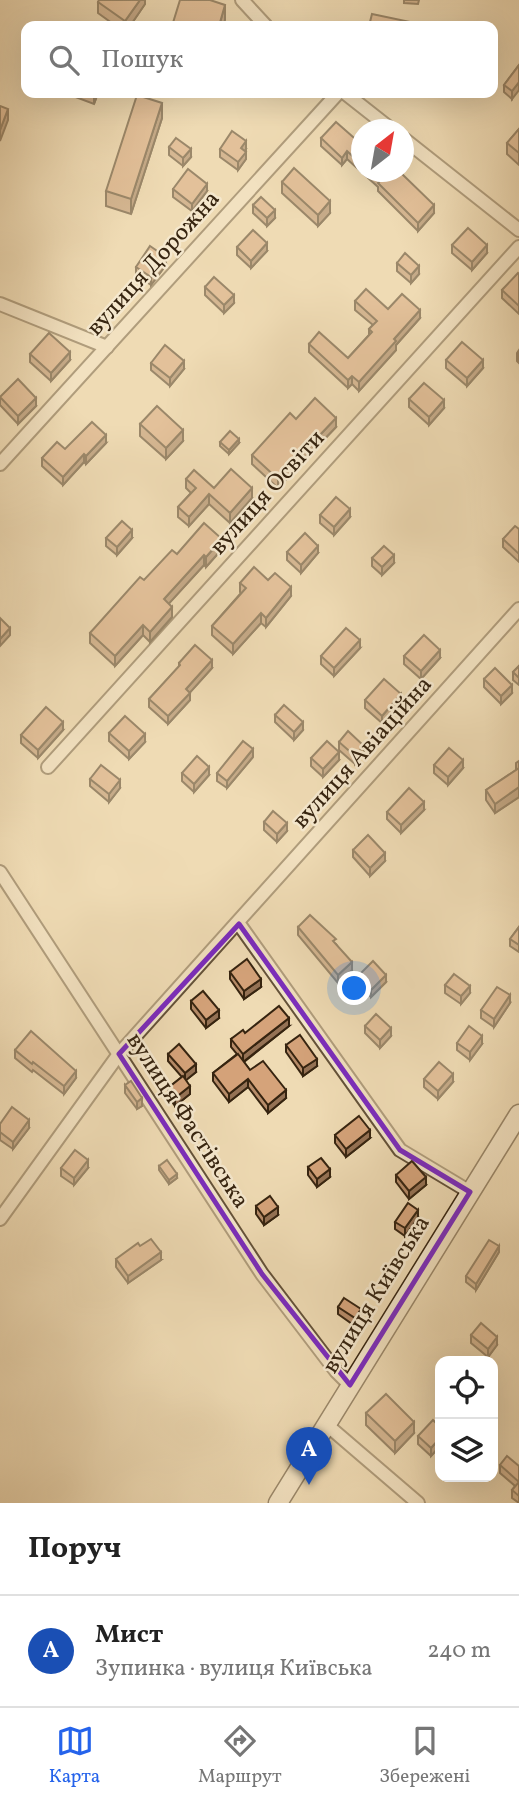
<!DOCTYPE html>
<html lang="uk">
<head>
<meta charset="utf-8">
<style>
	:root { --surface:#fff; --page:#f2f2f2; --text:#222; --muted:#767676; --line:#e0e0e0; --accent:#2563eb }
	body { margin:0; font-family:Vollkorn,serif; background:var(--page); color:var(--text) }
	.controls { position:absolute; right:21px; bottom:21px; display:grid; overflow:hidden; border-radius:14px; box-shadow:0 7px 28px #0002 }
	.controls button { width:63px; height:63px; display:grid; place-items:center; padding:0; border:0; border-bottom:2px solid var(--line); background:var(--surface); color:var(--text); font:35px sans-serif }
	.compass { position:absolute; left:351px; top:119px; width:63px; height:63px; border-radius:50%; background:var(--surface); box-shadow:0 7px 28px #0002; rotate:31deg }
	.you { position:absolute; left:355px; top:989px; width:24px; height:24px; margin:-18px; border:5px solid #fff; border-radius:50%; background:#1a73e8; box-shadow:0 0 0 10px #1a73e833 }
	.badge { display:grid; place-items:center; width:46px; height:46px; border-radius:50%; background:var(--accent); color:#fff; font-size:23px; font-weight:700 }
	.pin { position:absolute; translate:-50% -58px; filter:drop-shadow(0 2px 4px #0008) }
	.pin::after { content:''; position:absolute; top:37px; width:24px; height:21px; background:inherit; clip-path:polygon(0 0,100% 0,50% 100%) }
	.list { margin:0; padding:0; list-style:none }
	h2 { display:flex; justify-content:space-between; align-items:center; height:91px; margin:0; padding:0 28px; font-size:30px }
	h2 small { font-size:23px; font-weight:400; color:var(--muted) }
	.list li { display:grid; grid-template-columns:46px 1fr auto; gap:21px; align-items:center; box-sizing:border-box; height:112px; padding:0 28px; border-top:2px solid var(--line) }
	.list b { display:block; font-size:26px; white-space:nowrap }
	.list p { margin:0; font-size:23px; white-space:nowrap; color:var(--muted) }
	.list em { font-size:23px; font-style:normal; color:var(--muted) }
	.icon { flex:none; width:38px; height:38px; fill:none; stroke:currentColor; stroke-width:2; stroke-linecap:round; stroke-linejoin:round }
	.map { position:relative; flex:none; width:519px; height:1503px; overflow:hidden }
	.search { position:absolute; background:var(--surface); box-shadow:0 7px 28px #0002; left:21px; right:21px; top:21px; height:77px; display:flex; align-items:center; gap:18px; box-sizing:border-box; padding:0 24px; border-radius:14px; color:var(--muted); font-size:26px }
	.sheet { height:203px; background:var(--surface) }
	nav { display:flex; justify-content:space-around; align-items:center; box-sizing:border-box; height:98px; border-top:2px solid var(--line); background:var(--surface); font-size:19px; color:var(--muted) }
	nav a { display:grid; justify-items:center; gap:4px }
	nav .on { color:var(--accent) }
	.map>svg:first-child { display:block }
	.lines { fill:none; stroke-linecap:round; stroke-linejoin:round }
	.street-casing { stroke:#645239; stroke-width:16 }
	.secondary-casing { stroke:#362410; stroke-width:21 }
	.street { stroke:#f5e8ce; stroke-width:12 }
	.secondary { stroke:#f5e8ce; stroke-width:18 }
	.wall { fill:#b78c69; stroke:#362410; stroke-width:2 }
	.shaded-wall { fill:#957255; stroke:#362410; stroke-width:2 }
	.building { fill:#d5a37a; stroke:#362410; stroke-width:2 }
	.marked { fill:none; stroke:#7b2cbf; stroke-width:5; stroke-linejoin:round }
	.labels { text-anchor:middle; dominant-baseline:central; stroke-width:5; stroke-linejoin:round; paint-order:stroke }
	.street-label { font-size:24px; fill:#362410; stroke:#f5e8ce }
</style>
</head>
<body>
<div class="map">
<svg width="519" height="1503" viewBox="0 0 519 1503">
	<rect width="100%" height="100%" fill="#efdbb4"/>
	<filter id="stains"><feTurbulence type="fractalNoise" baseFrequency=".00286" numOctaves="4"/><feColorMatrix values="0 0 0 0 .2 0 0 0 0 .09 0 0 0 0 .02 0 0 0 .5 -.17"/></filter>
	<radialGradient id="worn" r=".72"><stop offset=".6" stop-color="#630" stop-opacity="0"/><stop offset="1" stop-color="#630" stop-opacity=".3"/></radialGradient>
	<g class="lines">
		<defs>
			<g id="street">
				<polyline points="242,0 266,26"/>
				<polyline points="345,93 392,130"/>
				<polyline points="404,139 519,230"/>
				<polyline points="0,304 107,347"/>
				<polyline points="0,464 338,93"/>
				<polyline points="48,767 519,247"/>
				<polyline points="0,872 262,1274 336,1371 350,1385"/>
				<polyline points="239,924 400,1150 470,1192"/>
				<polyline points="0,1219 119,1054 519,609"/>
				<polyline points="327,1425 418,1503"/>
			</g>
			<polyline id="secondary" points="278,1503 519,1114"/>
		</defs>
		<use href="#street" class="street-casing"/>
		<use href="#secondary" class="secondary-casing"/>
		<use href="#street" class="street"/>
		<use href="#secondary" class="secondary"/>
	</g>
	<g class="wall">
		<polygon points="145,0 145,4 130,26 116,26 98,13 98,2"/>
		<polygon points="404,0 419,0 418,4 404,3"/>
		<polygon points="519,65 512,99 504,92 504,85"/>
		<polygon points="65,93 98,93 94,104"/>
		<polygon points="162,118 131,214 106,206 106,191"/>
		<polygon points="519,129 519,165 507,154 507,143"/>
		<polygon points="321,138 361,144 361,172 400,172 434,213 418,231 378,191 378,187 347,159 342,165 321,146"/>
		<polygon points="169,147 191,157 183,166 169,155"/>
		<polygon points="220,149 246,149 245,151 246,159 238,170 220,157"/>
		<polygon points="282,182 330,213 318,226 282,193"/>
		<polygon points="173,189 207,191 192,211 173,197"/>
		<polygon points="253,205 275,218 267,226 253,213"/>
		<polygon points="452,245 487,253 472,270 452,253"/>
		<polygon points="237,247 267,251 251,268 237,255"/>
		<polygon points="397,263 419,274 411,283 397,271"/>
		<polygon points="166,265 151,285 136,275 136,267"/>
		<polygon points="519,274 519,314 502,298 502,290"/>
		<polygon points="205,287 234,303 224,313 205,295"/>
		<polygon points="355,301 388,309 420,318 396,345 396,350 359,391 352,384 348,388 309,352 309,344 348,358 369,335 369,329 373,325 355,310"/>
		<polygon points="519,350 519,363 517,361 517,353"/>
		<polygon points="30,354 70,360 51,381 30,362"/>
		<polygon points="446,360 483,368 467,386 446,368"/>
		<polygon points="151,363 184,369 170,386 151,370"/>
		<polygon points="0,397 36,406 18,424 0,405"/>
		<polygon points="409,399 444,408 429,425 409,407"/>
		<polygon points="296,419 336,427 278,488 252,464 252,455"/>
		<polygon points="140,424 183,441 166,459 140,436"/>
		<polygon points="220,442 239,443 229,454 220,446"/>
		<polygon points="106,443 86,464 84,462 63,485 42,466 42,458 65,449"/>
		<polygon points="186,479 214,488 252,498 230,523 209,504 189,526 178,517 178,507 191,493 186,488"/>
		<polygon points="320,515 350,517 334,535 320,523"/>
		<polygon points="519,529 519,562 503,547 503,539"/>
		<polygon points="106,538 132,538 117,555 106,546"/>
		<polygon points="222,549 206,567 204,565 169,603 172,617 150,642 143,635 115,666 90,643 90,633 144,580 177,554"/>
		<polygon points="287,552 318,553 301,573 287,560"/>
		<polygon points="372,558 394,563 382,575 372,566"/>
		<polygon points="268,580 291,596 266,627 261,623 233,654 212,635 212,626 241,593 240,592 240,583"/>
		<polygon points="360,648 334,676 321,664 321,656"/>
		<polygon points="404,656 440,658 421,679 404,664"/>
		<polygon points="179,663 212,668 190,692 190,700 168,724 149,707 149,699 179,667"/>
		<polygon points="519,666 519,685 513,680 513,672"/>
		<polygon points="484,679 512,693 501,704 484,687"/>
		<polygon points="365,700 401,702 382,723 365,708"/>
		<polygon points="275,715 303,730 294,740 275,722"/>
		<polygon points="63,730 38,758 21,743 21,735"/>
		<polygon points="109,733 145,742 129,759 109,741"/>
		<polygon points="339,742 364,753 355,764 339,750"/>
		<polygon points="253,757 227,788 217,781 217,773"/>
		<polygon points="311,758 339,760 323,777 311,766"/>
		<polygon points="519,761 519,797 495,813 486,800 486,790 516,770 516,763"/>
		<polygon points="434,765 463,768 448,785 434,773"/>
		<polygon points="182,773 209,775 194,792 182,781"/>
		<polygon points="90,779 120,788 109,802 90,786"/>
		<polygon points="424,810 401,833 387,819 387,812"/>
		<polygon points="264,822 287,831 277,842 264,830"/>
		<polygon points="353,850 385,861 370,876 353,857"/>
		<polygon points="298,927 336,944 352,970 338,983 298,935"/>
		<polygon points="519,927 519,952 510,946 510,939"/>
		<polygon points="230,972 261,987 244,999 230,979"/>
		<polygon points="358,976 386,982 371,997 358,984"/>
		<polygon points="445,985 470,993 461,1004 445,993"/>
		<polygon points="191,1001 219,1018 206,1028 191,1009"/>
		<polygon points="510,1003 494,1027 481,1018 481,1010"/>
		<polygon points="289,1026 244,1062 250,1070 286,1098 268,1113 248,1087 229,1102 213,1081 213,1073 237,1054 231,1047 231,1039 245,1033"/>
		<polygon points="365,1026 391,1036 380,1048 365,1033"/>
		<polygon points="457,1043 482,1044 470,1060 457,1050"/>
		<polygon points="286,1045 317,1066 303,1076 286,1052"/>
		<polygon points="15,1050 76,1078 64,1094 33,1070 32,1072 15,1058"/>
		<polygon points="168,1054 196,1072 186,1080 190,1094 175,1106 168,1096 168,1088 182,1077 168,1061"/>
		<polygon points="424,1079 453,1082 438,1099 424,1087"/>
		<polygon points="125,1085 142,1106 137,1109 125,1093"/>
		<polygon points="0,1124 29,1128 13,1149 0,1140"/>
		<polygon points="335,1135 370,1138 346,1157 335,1143"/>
		<polygon points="159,1166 177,1178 169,1184 159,1170"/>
		<polygon points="308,1167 330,1177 317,1187 308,1175"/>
		<polygon points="61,1168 88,1168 74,1185 61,1176"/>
		<polygon points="396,1175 426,1185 409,1199 396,1182"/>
		<polygon points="256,1206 278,1215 264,1225 256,1214"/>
		<polygon points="418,1218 405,1236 395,1229 395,1222"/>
		<polygon points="499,1252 476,1290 466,1282 466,1276"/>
		<polygon points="116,1259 161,1260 128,1283 116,1267"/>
		<polygon points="338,1307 361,1317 355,1326 338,1314"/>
		<polygon points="471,1335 497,1345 488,1357 471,1343"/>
		<polygon points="366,1413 414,1433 395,1453 366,1425"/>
		<polygon points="440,1427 440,1446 431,1456 418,1444 418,1436"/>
		<polygon points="500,1465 519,1466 519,1503 512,1498 512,1490 515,1486 500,1473"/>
	</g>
	<g class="shaded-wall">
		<polygon points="140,0 145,0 145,4 130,26 125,26 125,21"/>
		<polygon points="225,5 225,20 223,26 219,26"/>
		<polygon points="519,82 519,90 512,99 512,91"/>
		<polygon points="94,93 98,93 94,104"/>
		<polygon points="162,103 162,118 131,214 131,199"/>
		<polygon points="8,109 8,120 0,141 0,130"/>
		<polygon points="246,141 246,149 241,156 241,148"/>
		<polygon points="191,149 191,157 183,166 183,158"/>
		<polygon points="347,151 347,159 342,165 342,158"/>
		<polygon points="246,152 246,159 238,170 238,162"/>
		<polygon points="207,184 207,191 192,211 192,204"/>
		<polygon points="330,201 330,213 318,226 318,215"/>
		<polygon points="434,205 434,213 418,231 418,223"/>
		<polygon points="275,210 275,218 267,226 267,218"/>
		<polygon points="267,243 267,251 251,268 251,261"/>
		<polygon points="487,245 487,253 472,270 472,262"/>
		<polygon points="166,257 166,265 151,285 151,277"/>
		<polygon points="419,266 419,274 411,283 411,275"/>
		<polygon points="234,295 234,303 224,313 224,305"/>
		<polygon points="420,310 420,318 396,345 396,350 359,391 359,382 394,339"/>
		<polygon points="70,352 70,360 51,381 51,373"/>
		<polygon points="483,360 483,368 467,386 467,378"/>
		<polygon points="184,361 184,369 170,386 170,378"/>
		<polygon points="352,376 352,384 348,388 348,380"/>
		<polygon points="36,398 36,406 18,424 18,416"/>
		<polygon points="444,400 444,408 429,425 429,417"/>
		<polygon points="336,418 336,427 278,488 278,479"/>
		<polygon points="183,430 183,441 166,459 166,448"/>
		<polygon points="106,435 106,443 86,464 86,456"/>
		<polygon points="239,439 239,443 229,454 229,450"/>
		<polygon points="84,454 84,462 63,485 63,477"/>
		<polygon points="252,488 252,498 230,523 230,513"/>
		<polygon points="209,494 209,504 189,526 189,517"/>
		<polygon points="350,509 350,517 334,535 334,527"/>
		<polygon points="132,530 132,538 117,555 117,547"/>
		<polygon points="222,539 222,549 206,567 206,557"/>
		<polygon points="318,546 318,553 301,573 301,565"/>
		<polygon points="204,555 204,565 164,609 164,599"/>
		<polygon points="394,555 394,563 382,575 382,567"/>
		<polygon points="291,587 291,596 266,627 266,618"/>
		<polygon points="172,607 172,617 150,642 150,632"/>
		<polygon points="261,613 261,623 233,654 233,644"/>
		<polygon points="143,625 143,635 115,666 115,656"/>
		<polygon points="10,628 10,635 0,646 0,639"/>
		<polygon points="360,640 360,648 334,676 334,668"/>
		<polygon points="440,650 440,658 421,679 421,671"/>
		<polygon points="212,660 212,668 186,697 186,689"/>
		<polygon points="512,685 512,693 501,704 501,696"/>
		<polygon points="190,693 190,700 168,724 168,716"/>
		<polygon points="401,694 401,702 382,723 382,716"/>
		<polygon points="63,722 63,730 38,758 38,750"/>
		<polygon points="303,722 303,730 294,740 294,732"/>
		<polygon points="145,734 145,742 129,759 129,751"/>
		<polygon points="364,746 364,753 355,764 355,756"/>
		<polygon points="253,749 253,757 227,788 227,781"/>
		<polygon points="339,752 339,760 323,777 323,769"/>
		<polygon points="463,760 463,768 448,785 448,777"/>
		<polygon points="209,767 209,775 194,792 194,784"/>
		<polygon points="120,780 120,788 109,802 109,794"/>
		<polygon points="519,787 519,797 495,813 495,804"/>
		<polygon points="424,802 424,810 401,833 401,825"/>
		<polygon points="287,823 287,831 277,842 277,834"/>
		<polygon points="385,853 385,861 370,876 370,868"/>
		<polygon points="352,962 352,970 338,983 338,975"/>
		<polygon points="386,975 386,982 371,997 371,990"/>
		<polygon points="261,979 261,987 244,999 244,991"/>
		<polygon points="470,986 470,993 461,1004 461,996"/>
		<polygon points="510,995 510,1003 494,1027 494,1019"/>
		<polygon points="219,1010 219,1018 206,1028 206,1020"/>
		<polygon points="289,1018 289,1026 243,1062 243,1054"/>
		<polygon points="391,1028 391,1036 380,1048 380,1040"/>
		<polygon points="482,1036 482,1044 470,1060 470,1052"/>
		<polygon points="317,1059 317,1066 303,1076 303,1068"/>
		<polygon points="196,1064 196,1072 185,1081 185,1073"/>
		<polygon points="76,1071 76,1078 64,1094 64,1086"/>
		<polygon points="453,1074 453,1082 438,1099 438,1091"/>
		<polygon points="248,1079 248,1087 229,1102 229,1094"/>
		<polygon points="190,1086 190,1094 175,1106 175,1098"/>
		<polygon points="286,1090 286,1098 268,1113 268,1105"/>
		<polygon points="142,1098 142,1106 137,1109 137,1102"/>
		<polygon points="29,1120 29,1128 13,1149 13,1142"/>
		<polygon points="370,1130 370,1138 346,1157 346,1149"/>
		<polygon points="88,1160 88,1168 74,1185 74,1178"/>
		<polygon points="330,1169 330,1177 317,1187 317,1179"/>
		<polygon points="177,1174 177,1178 169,1184 169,1180"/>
		<polygon points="426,1177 426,1185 409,1199 409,1191"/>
		<polygon points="278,1207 278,1215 264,1225 264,1217"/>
		<polygon points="418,1210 418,1218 405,1236 405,1228"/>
		<polygon points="499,1246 499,1252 476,1290 476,1284"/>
		<polygon points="161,1252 161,1260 128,1283 128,1276"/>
		<polygon points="361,1309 361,1317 355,1326 355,1318"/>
		<polygon points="497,1337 497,1345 488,1357 488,1349"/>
		<polygon points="414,1422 414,1433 395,1453 395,1441"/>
		<polygon points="440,1438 440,1446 431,1456 431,1448"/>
	</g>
	<g class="building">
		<polygon points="99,0 140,0 125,21 98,2"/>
		<polygon points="180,0 210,0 225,5 219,26 172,26"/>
		<polygon points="372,14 415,23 415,26 369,26"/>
		<polygon points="519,65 519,82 512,91 504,85"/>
		<polygon points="137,95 162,103 131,199 106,191"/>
		<polygon points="0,106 8,109 0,130"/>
		<polygon points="336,122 361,144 361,164 347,151 342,158 321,138"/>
		<polygon points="519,129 519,153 507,143"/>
		<polygon points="232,131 246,141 241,148 246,152 238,162 220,149"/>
		<polygon points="176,138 191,149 183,158 169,147"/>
		<polygon points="294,168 330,201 318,215 282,182"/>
		<polygon points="188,169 207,184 192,204 173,189"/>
		<polygon points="370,172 400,172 434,205 418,223 378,183 380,181"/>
		<polygon points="261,197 275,210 267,218 253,205"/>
		<polygon points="468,228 487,245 472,262 452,245"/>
		<polygon points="253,230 267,243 251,261 237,247"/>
		<polygon points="150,246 166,257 151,277 136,267"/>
		<polygon points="405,253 419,266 411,275 397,263"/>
		<polygon points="518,273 519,274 519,306 502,290"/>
		<polygon points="214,277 234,295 224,305 205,287"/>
		<polygon points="366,289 388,309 402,294 420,310 394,339 396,341 359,382 352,376 348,380 309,344 319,332 348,358 372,332 369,329 377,321 355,301"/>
		<polygon points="49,333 70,352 51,373 30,354"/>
		<polygon points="462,342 483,360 467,378 446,360"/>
		<polygon points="165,345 184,361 170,378 151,363"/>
		<polygon points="18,379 36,398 18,416 0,397"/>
		<polygon points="424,383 444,400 429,417 409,399"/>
		<polygon points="315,398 336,418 278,479 252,455 290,413 296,419"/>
		<polygon points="157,406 183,430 166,448 140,424"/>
		<polygon points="92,422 106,435 86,456 84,454 63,477 42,458 57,442 65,449"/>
		<polygon points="230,431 239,439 229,450 220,442"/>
		<polygon points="231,469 252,488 230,513 209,494 189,517 178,507 196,488 186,479 194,470 214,488"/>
		<polygon points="336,497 350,509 334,527 320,515"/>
		<polygon points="122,521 132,530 117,547 106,538"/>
		<polygon points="204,523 222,539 206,557 204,555 164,599 172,607 150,632 143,625 115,656 90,633 140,577 144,580 172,550 177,554"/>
		<polygon points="515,526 519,529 519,554 503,539"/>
		<polygon points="305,533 318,546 301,565 287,552"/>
		<polygon points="384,546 394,555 382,567 372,558"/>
		<polygon points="254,567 268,580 275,573 291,587 266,618 261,613 233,644 212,626 246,588 240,583"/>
		<polygon points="0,618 10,628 0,639"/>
		<polygon points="346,628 360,640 334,668 321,656"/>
		<polygon points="424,635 440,650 421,671 404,656"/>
		<polygon points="195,645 212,660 186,689 190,693 168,716 149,699 180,665 179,663"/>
		<polygon points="519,666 519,678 513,672"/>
		<polygon points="495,668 512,685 501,696 484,679"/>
		<polygon points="384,679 401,694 382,716 365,700"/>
		<polygon points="284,705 303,722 294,732 275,715"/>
		<polygon points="46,707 63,722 38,750 21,735"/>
		<polygon points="125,716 145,734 129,751 109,733"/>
		<polygon points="348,731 364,746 355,756 339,742"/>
		<polygon points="243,741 253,749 227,781 217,773"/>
		<polygon points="327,741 339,752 323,769 311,758"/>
		<polygon points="449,748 463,760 448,777 434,765"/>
		<polygon points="197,756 209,767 194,784 182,773"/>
		<polygon points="101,765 120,780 109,794 90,779"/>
		<polygon points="519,768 519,787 495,804 486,790"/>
		<polygon points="409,788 424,802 401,825 387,812"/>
		<polygon points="273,811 287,823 277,834 264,822"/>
		<polygon points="368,835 385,853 370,868 353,850"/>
		<polygon points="310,915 336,939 333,941 352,962 338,975 298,927"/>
		<polygon points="519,927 519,945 510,939"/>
		<polygon points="247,959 261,979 244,991 230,972"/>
		<polygon points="373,961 386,975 371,990 358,976"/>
		<polygon points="454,974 470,986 461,996 445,985"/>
		<polygon points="497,987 510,995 494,1019 481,1010"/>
		<polygon points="203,991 219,1010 206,1020 191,1001"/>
		<polygon points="279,1006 289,1018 243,1054 231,1039 243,1030 245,1033"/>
		<polygon points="376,1014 391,1028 380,1040 365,1026"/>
		<polygon points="469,1026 482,1036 470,1052 457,1043"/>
		<polygon points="31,1031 76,1071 64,1086 33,1062 32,1064 15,1050"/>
		<polygon points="300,1035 317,1059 303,1068 286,1045"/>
		<polygon points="179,1044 196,1064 185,1073 168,1054"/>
		<polygon points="238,1054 250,1070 263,1061 286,1090 268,1105 248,1079 229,1094 213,1073"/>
		<polygon points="439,1062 453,1074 438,1091 424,1079"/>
		<polygon points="183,1076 190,1086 175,1098 168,1088"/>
		<polygon points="131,1081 142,1098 137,1102 125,1085"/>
		<polygon points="12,1107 29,1120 13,1142 0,1132 0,1124"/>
		<polygon points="359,1116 370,1130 346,1149 335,1135"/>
		<polygon points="75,1150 88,1160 74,1178 61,1168"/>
		<polygon points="321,1158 330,1169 317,1179 308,1167"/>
		<polygon points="167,1160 177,1174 169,1180 159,1166"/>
		<polygon points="412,1161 426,1177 409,1191 396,1175"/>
		<polygon points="270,1196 278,1207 264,1217 256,1206"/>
		<polygon points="408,1203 418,1210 405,1228 395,1222"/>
		<polygon points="151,1239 161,1252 128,1276 116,1259 138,1243 140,1246"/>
		<polygon points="489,1240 499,1246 476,1284 466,1276"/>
		<polygon points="344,1298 361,1309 355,1318 338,1307"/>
		<polygon points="481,1323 497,1337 488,1349 471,1335"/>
		<polygon points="386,1394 414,1422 395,1441 366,1413"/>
		<polygon points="433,1420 440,1427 440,1438 431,1448 418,1436"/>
		<polygon points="507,1456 519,1466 519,1496 512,1490 519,1482 500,1465"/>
	</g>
	<path d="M0 0H519V1503H0ZM239,924L400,1150L470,1192L350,1385L262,1274L119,1054Z" fill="#efdbb4" fill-opacity=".55" fill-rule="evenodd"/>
	<path class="marked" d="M239,924L400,1150L470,1192L350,1385L262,1274L119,1054Z"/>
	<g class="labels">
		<g class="street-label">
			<text transform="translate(154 264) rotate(-48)">вулиця Дорожна</text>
			<text transform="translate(268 493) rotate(-48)">вулиця Освіти</text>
			<text transform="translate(363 753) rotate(-48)">вулиця Авіаційна</text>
			<text transform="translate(187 1121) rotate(57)">вулиця Фастівська</text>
			<text transform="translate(377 1295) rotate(-58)">вулиця Київська</text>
		</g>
	</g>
	<rect width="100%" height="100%" filter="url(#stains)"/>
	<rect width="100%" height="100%" fill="url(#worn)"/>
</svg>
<div class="controls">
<button><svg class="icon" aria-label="locate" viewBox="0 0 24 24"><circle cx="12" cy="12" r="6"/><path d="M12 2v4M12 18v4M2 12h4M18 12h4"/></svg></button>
<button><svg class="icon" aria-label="layers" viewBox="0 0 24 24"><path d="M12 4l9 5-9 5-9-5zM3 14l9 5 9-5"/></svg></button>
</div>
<svg class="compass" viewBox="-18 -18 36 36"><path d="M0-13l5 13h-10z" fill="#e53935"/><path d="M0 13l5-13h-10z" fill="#767676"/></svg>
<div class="you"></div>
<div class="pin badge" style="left:309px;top:1485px;background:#1a4fb4">A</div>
<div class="search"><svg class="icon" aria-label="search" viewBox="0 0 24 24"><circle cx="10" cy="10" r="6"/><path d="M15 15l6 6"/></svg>Пошук</div>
</div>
<section class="sheet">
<h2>Поруч<small></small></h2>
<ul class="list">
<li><span class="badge" style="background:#1a4fb4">A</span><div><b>Мист</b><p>Зупинка · вулиця Київська</p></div><em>240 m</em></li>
</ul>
</section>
<nav>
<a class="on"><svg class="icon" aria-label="map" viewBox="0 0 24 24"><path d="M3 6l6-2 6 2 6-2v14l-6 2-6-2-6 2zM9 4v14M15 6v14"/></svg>Карта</a>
<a><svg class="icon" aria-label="directions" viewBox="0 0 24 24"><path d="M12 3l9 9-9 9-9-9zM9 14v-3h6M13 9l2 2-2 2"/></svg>Маршрут</a>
<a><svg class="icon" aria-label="saved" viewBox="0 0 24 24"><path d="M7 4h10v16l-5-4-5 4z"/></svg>Збережені</a>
</nav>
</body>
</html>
